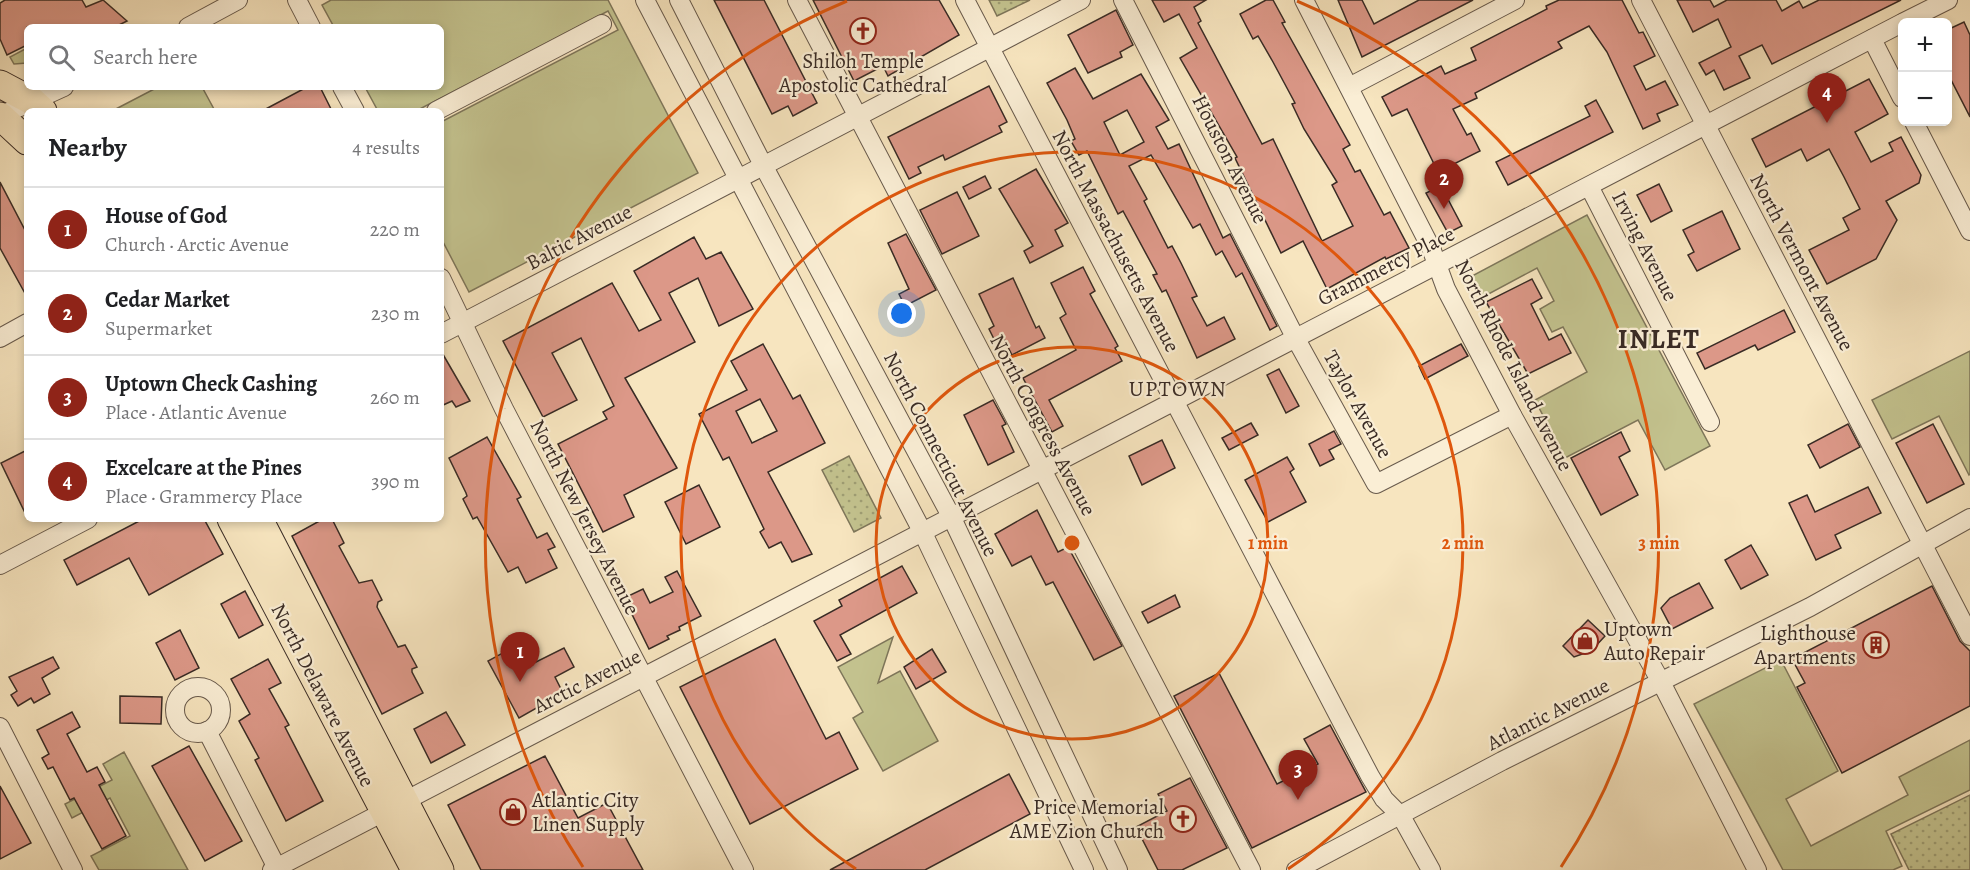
<!DOCTYPE html>
<html lang="en">
<head>
<meta charset="utf-8">
<style>
	:root { --surface:#fff; --page:#f2f2f2; --text:#202124; --muted:#757577; --line:#e0e0e0; --accent:#8f2418 }
	body { margin:0; font-family:Alegreya,serif; background:var(--page); color:var(--text) }
	.controls { position:absolute; right:18px; top:18px; display:grid; overflow:hidden; border-radius:9px; box-shadow:0 3px 9px #0003 }
	.controls button { width:54px; height:54px; display:grid; place-items:center; padding:0; border:0; border-bottom:2px solid var(--line); background:var(--surface); color:var(--text); font:30px sans-serif }
	.you { position:absolute; left:902px; top:314px; width:21px; height:21px; margin:-15px; border:4px solid #fff; border-radius:50%; background:#1a73e8; box-shadow:0 0 0 9px #1a73e833 }
	.badge { display:grid; place-items:center; width:39px; height:39px; border-radius:50%; background:var(--accent); color:#fff; font-size:20px; font-weight:700 }
	.pin { position:absolute; translate:-50% -50px; filter:drop-shadow(0 2px 3px #0008) }
	.pin::after { content:''; position:absolute; top:32px; width:21px; height:18px; background:inherit; clip-path:polygon(0 0,100% 0,50% 100%) }
	.list { margin:0; padding:0; list-style:none }
	h2 { display:flex; justify-content:space-between; align-items:center; height:78px; margin:0; padding:0 24px; font-size:26px }
	h2 small { font-size:20px; font-weight:400; color:var(--muted) }
	.list li { display:grid; grid-template-columns:39px 1fr auto; gap:18px; align-items:center; box-sizing:border-box; height:84px; padding:0 24px; border-top:2px solid var(--line) }
	.list b { display:block; font-size:22px; white-space:nowrap }
	.list p { margin:0; font-size:20px; white-space:nowrap; color:var(--muted) }
	.list em { font-size:20px; font-style:normal; color:var(--muted) }
	.icon { flex:none; width:33px; height:33px; fill:none; stroke:currentColor; stroke-width:2; stroke-linecap:round; stroke-linejoin:round }
	.map { position:relative; flex:none; width:1970px; height:870px; overflow:hidden }
	.search { position:absolute; background:var(--surface); box-shadow:0 3px 9px #0003; left:24px; top:24px; width:420px; height:66px; display:flex; align-items:center; gap:15px; box-sizing:border-box; padding:0 21px; border-radius:9px; color:var(--muted); font-size:22px }
	.panel { position:absolute; background:var(--surface); box-shadow:0 3px 9px #0003; left:24px; top:108px; width:420px; height:414px; border-radius:9px }
	.map>svg:first-child { display:block }
	.grass { fill:#c3c28e; stroke:#7e765a; stroke-width:1.5 }
	.park { fill:url(#park-dots); stroke:#7e765a; stroke-width:1.5 }
	.building { fill:#dc9888; stroke:#392b25; stroke-width:1.5; fill-rule:evenodd }
	.lines { fill:none; stroke-linecap:round; stroke-linejoin:round }
	.minor-casing { stroke:#685a4c; stroke-width:20 }
	.highway-casing { stroke:#392b25; stroke-width:29 }
	.minor { stroke:#faeed5; stroke-width:18 }
	.highway { stroke:#f7e5bf; stroke-width:27 }
	.ring { fill:none; stroke:#df570d; stroke-width:3 }
	.labels { text-anchor:middle; dominant-baseline:central; stroke-width:4.5; stroke-linejoin:round; paint-order:stroke }
	.poi-label { font-size:21px; fill:#392b25; stroke:#faeed5; text-anchor:start }
	.street-label { font-size:21px; fill:#392b25; stroke:#faeed5 }
	.neighbourhood-label { font-size:22px; letter-spacing:1.5px; fill:#392b25; stroke:#faeed5 }
	.district-label { font-size:27px; font-weight:bold; letter-spacing:1.5px; fill:#392b25; stroke:#faeed5 }
	.centre { fill:#df570d; stroke:#faeed5; stroke-width:3 }
	.ring-label { font-size:18px; text-anchor:middle; font-weight:bold; fill:#df570d; stroke:#faeed5; stroke-width:4.5; stroke-linejoin:round; paint-order:stroke }
</style>
</head>
<body>
<div class="map">
<svg width="1970" height="870" viewBox="0 0 1970 870">
	<defs>
		<pattern id="park-dots" width="8" height="8" patternUnits="userSpaceOnUse" patternTransform="scale(1.5)"><rect width="8" height="8" fill="#c3c28e"/><path d="M2 2h.1M6 6h.1" fill="none" stroke="#9f9e74" stroke-width="1.8" stroke-linecap="round"/></pattern>
	</defs>
	<rect width="100%" height="100%" fill="#f7e5bf"/>
	<filter id="stains"><feTurbulence type="fractalNoise" baseFrequency=".00333" numOctaves="4"/><feColorMatrix values="0 0 0 0 .2 0 0 0 0 .09 0 0 0 0 .02 0 0 0 .5 -.17"/></filter>
	<radialGradient id="worn" r=".72"><stop offset=".6" stop-color="#630" stop-opacity="0"/><stop offset="1" stop-color="#630" stop-opacity=".3"/></radialGradient>
	<g class="grass">
		<polygon points="331,0 608,0 698,173 469,292 441,238 441,122 618,30 608,11 416,111 378,111 365,87 441,87 441,27 334,27 322,5"/>
		<polygon points="27,48 27,63 14,64 10,57"/>
		<polygon points="158,87 202,87 215,111 112,111"/>
		<polygon points="1587,215 1710,446 1665,470 1638,420 1565,458 1535,400 1587,372 1563,327 1552,332 1540,309 1554,301 1537,268 1483,297 1472,276"/>
		<polygon points="1970,351 1970,474 1969,475 1939,416 1892,439 1872,400"/>
		<polygon points="893,637 878,683 900,671 938,741 883,771 853,718 863,712 838,667"/>
		<polygon points="1781,660 1838,771 1786,799 1811,846 1908,795 1899,777 1970,740 1970,790 1886,831 1902,866 1893,870 1783,870 1694,704"/>
		<polygon points="124,752 188,870 99,870 91,856 130,836 110,798 72,818 65,804 112,780 103,764"/>
	</g>
	<g class="park">
		<polygon points="989,0 1030,0 997,16"/>
		<polygon points="849,456 881,518 854,532 822,470"/>
		<polygon points="1970,795 1970,870 1909,870 1891,834"/>
	</g>
	<g class="building">
		<polygon points="5,0 82,0 86,7 103,0 127,21 115,27 27,27 27,45 7,55 0,39 0,3"/>
		<polygon points="714,0 764,0 817,103 793,116 788,106 772,114"/>
		<polygon points="813,0 939,0 959,35 888,76 883,66 854,81"/>
		<polygon points="1152,0 1206,0 1194,7 1201,21 1198,23 1262,144 1273,139 1322,241 1353,226 1332,185 1337,182 1304,129 1292,104 1295,103 1273,62 1258,36 1253,39 1240,14 1266,0 1273,0 1285,22 1282,23 1350,145 1343,149 1355,172 1360,170 1384,215 1390,212 1409,248 1386,259 1385,257 1327,289 1303,241 1281,253 1235,158 1237,157 1180,58 1197,48 1179,14 1164,22"/>
		<polygon points="1338,0 1362,0 1374,24 1419,0 1473,0 1362,57"/>
		<polygon points="1559,0 1622,0 1639,33 1643,32 1655,56 1634,66 1646,90 1665,81 1678,105 1657,114 1660,121 1643,129 1607,52 1589,26 1558,42 1562,48 1475,93 1477,98 1453,109 1467,135 1471,133 1480,151 1438,172 1407,109 1392,116 1382,97 1441,66 1445,74 1476,60 1471,48 1547,9 1546,6"/>
		<polygon points="1677,0 1710,0 1714,7 1727,0 1776,0 1782,11 1799,1 1803,8 1819,0 1901,0 1772,64 1762,45 1739,56 1750,78 1724,90 1714,70 1706,75 1699,63 1731,47 1718,19 1693,32"/>
		<polygon points="1116,10 1133,45 1120,52 1122,57 1088,73 1068,35"/>
		<polygon points="1964,22 1970,35 1970,117 1947,72 1947,30"/>
		<path d="M1075,68L1093,99L1141,74L1169,120L1156,127L1168,149L1179,144L1223,238L1230,234L1277,326L1270,330L1242,273L1236,277L1222,251L1216,255L1200,224L1193,228L1151,155L1129,166L1147,199L1144,201L1168,248L1172,246L1181,263L1197,296L1192,298L1207,326L1224,317L1235,339L1197,358L1166,290L1162,292L1153,275L1157,274L1123,211L1118,214L1087,151L1079,155L1071,141L1075,139L1067,120L1047,83ZM1127,110L1144,142L1120,155L1104,122Z"/>
		<polygon points="1869,79 1888,114 1855,132 1871,162 1893,151 1889,143 1901,137 1921,175 1919,183 1886,201 1897,220 1876,259 1827,284 1809,250 1849,230 1843,218 1860,209 1844,177 1829,149 1807,161 1801,149 1766,167 1752,139"/>
		<polygon points="989,86 1007,122 999,126 1002,132 945,160 943,155 918,167 921,173 909,179 888,137"/>
		<polygon points="307,87 320,87 332,111 262,111"/>
		<polygon points="1596,100 1613,132 1508,185 1496,162 1590,116 1585,106"/>
		<polygon points="1036,169 1068,223 1055,230 1063,246 1030,263 1024,251 1033,246 999,189"/>
		<polygon points="985,176 991,188 969,199 963,187"/>
		<polygon points="0,182 27,234 27,297 0,248"/>
		<polygon points="1659,184 1672,211 1651,222 1637,195"/>
		<polygon points="1441,186 1462,226 1448,233 1426,193"/>
		<polygon points="957,192 979,236 942,254 920,210"/>
		<polygon points="1722,211 1740,249 1697,271 1688,255 1694,252 1683,230"/>
		<polygon points="906,234 936,290 905,306 899,294 909,289 888,243"/>
		<polygon points="694,237 706,259 721,252 753,309 719,326 698,278 669,293 695,342 625,378 677,468 624,495 634,517 603,532 558,444 607,419 603,412 614,406 581,338 552,353 577,400 543,417 503,341 612,283 639,331 661,320 634,271"/>
		<polygon points="1083,267 1095,291 1090,294 1118,346 1115,348 1122,361 1049,400 1063,426 1052,432 1023,378 1076,350 1060,318 1066,314 1051,283"/>
		<polygon points="1013,278 1036,328 1039,326 1045,338 1012,355 1003,337 995,341 989,329 994,326 979,294"/>
		<polygon points="1532,279 1542,298 1531,304 1549,340 1561,334 1571,353 1528,374 1486,302"/>
		<polygon points="1784,310 1795,332 1758,350 1755,345 1705,369 1697,353"/>
		<path d="M763,344L793,399L800,395L825,443L768,472L812,554L792,562L781,542L769,548L760,532L764,529L729,457L723,460L699,414L747,390L731,361ZM760,399L777,431L752,443L736,411Z"/>
		<polygon points="1461,344 1468,356 1425,379 1419,366"/>
		<polygon points="441,351 470,401 456,407 452,401 441,406"/>
		<polygon points="1279,369 1299,406 1286,413 1267,375"/>
		<polygon points="993,400 1006,424 1002,426 1014,452 988,465 964,415"/>
		<polygon points="1251,423 1258,435 1229,450 1222,438"/>
		<polygon points="1848,424 1860,447 1820,468 1808,445"/>
		<polygon points="1933,424 1964,484 1927,503 1896,443"/>
		<polygon points="1334,431 1341,444 1329,450 1334,459 1320,466 1309,444"/>
		<polygon points="1621,432 1630,451 1619,457 1638,495 1601,515 1571,458"/>
		<polygon points="487,437 521,497 517,499 537,538 547,533 555,547 548,550 557,568 526,583 518,567 508,572 477,517 473,519 463,499 467,496 466,493 449,458"/>
		<polygon points="1162,440 1175,468 1142,485 1129,456"/>
		<polygon points="27,450 27,517 1,463"/>
		<polygon points="1287,457 1294,469 1290,472 1306,502 1268,522 1245,480"/>
		<polygon points="699,485 720,527 686,544 665,502"/>
		<polygon points="1868,487 1881,513 1835,535 1841,548 1816,560 1789,503 1807,495 1815,512"/>
		<polygon points="1037,510 1058,552 1068,547 1122,646 1094,660 1053,582 1046,585 1031,556 1012,566 995,534"/>
		<polygon points="143,519 204,519 223,554 149,595 129,558 77,585 64,560"/>
		<polygon points="323,519 332,519 344,543 339,546 359,583 372,580 382,600 378,602 377,607 398,647 405,645 417,667 412,669 412,672 423,693 382,714 292,536"/>
		<polygon points="1751,545 1768,575 1741,589 1725,560"/>
		<polygon points="902,566 917,593 840,635 851,654 837,661 814,621 842,606 839,600"/>
		<polygon points="677,571 701,616 679,627 680,630 667,636 669,639 649,649 624,598 643,589 650,603 673,592 665,577"/>
		<polygon points="1699,583 1713,608 1672,629 1661,608 1670,598"/>
		<polygon points="1932,586 1960,641 1970,651 1970,706 1842,773 1797,687 1805,683 1792,659"/>
		<polygon points="245,591 263,625 239,638 221,604"/>
		<polygon points="1175,595 1180,607 1148,623 1142,612"/>
		<polygon points="1588,620 1605,636 1591,651 1574,657 1563,646"/>
		<polygon points="180,630 199,668 175,680 156,643"/>
		<polygon points="775,639 826,739 839,732 858,769 750,824 680,687"/>
		<polygon points="521,643 532,664 564,648 574,667 555,677 563,693 519,718 488,661"/>
		<polygon points="932,649 946,672 916,689 904,667"/>
		<polygon points="53,657 59,668 42,678 50,694 34,703 31,698 18,706 11,695 17,691 9,677"/>
		<polygon points="268,659 281,683 269,689 289,725 285,727 323,801 286,821 255,760 259,758 239,721 250,714 231,679"/>
		<polygon points="1219,673 1277,784 1318,764 1304,739 1330,725 1366,792 1252,848 1174,696"/>
		<polygon points="120,696 162,697 161,724 120,723"/>
		<polygon points="72,712 80,727 67,734 87,772 97,767 105,782 99,785 126,836 102,849 74,798 70,800 53,767 48,769 42,758 49,754 37,730"/>
		<polygon points="446,712 465,745 431,763 414,729"/>
		<polygon points="189,746 242,841 205,861 152,766"/>
		<polygon points="545,756 578,818 607,803 643,870 481,870 448,805"/>
		<polygon points="1009,774 1030,814 925,870 830,870"/>
		<polygon points="1190,778 1227,848 1182,870 1158,870 1136,827 1167,811 1158,794"/>
		<polygon points="0,786 31,843 0,859"/>
	</g>
	<g class="lines">
		<defs>
			<g id="minor">
				<polyline points="297,0 311,27"/>
				<polyline points="645,0 922,531 1084,870"/>
				<polyline points="679,0 763,165 951,516 1118,870"/>
				<polyline points="797,0 1251,870"/>
				<polyline points="965,0 1370,776 1384,799 1401,816 1431,870"/>
				<polyline points="1123,0 1296,339 1376,484 1512,415"/>
				<polyline points="1304,0 1431,248 1446,289 1512,415 1661,682 1757,870"/>
				<polyline points="1641,0 1970,636"/>
				<polyline points="1904,22 1948,0"/>
				<polyline points="188,27 238,0"/>
				<polyline points="1872,39 1902,98"/>
				<polyline points="342,87 355,111"/>
				<polyline points="1349,87 1515,0"/>
				<polyline points="436,111 602,24"/>
				<polyline points="0,116 64,87"/>
				<polyline points="1914,122 1970,231"/>
				<polyline points="1590,188 1710,422"/>
				<polyline points="441,278 504,409 744,870"/>
				<polyline points="441,334 1081,0"/>
				<polyline points="0,338 27,323"/>
				<polyline points="0,565 88,519"/>
				<circle cx="198" cy="710" r="23"/>
				<polyline points="0,727 73,870"/>
				<polyline points="207,731 277,868"/>
				<polyline points="272,870 1902,23"/>
				<polyline points="1296,870 1502,761 1810,607 1970,518"/>
			</g>
			<g id="highway">
				<polyline points="0,84 32,101 43,111"/>
				<polyline points="0,116 27,141"/>
				<polyline points="231,519 415,870"/>
				<polyline points="259,519 440,870"/>
			</g>
		</defs>
		<use href="#minor" class="minor-casing"/>
		<use href="#highway" class="highway-casing"/>
		<use href="#minor" class="minor"/>
		<use href="#highway" class="highway"/>
	</g>
	<g class="ring">
		<circle cx="1072" cy="543" r="196"/>
		<path d="M856 869A391 391 0 1 1 1288 869"/>
		<path d="M583 867A587 587 0 0 1 847 1M1297 1A587 587 0 0 1 1561 867"/>
	</g>
	<defs>
		<symbol id="church-ring" viewBox="-11 -11 22 22"><circle r="9.5" fill="#faeed5" stroke="#8f2418" stroke-width="1.5"/><path d="M-1.2-6h2.4v3.5h3.3v2.4h-3.3V6h-2.4V-.1h-3.3v-2.4h3.3Z" fill="#8f2418"/></symbol>
		<symbol id="shop-ring" viewBox="-11 -11 22 22"><circle r="9.5" fill="#faeed5" stroke="#8f2418" stroke-width="1.5"/><path d="M-5-2.5h2.3a2.7 3.5 0 0 1 5.4 0H5L5.5 6h-11ZM-1.5-2.5h3a1.5 2.3 0 0 0-3 0Z" fill="#8f2418"/></symbol>
		<symbol id="building-ring" viewBox="-11 -11 22 22"><circle r="9.5" fill="#faeed5" stroke="#8f2418" stroke-width="1.5"/><path d="M-4-6H4V6H1V3H-1V6H-4ZM-2.5-4.3h1.7v1.8h-1.7ZM.8-4.3h1.7v1.8H.8ZM-2.5-1h1.7V.8h-1.7ZM.8-1h1.7V.8H.8Z" fill="#8f2418"/></symbol>
	</defs>
	<g fill-rule="evenodd">
		<use href="#church-ring" x="848" y="16" width="30" height="30"/>
		<use href="#shop-ring" x="1570" y="626" width="30" height="30"/>
		<use href="#building-ring" x="1861" y="630" width="30" height="30"/>
		<use href="#shop-ring" x="498" y="797" width="30" height="30"/>
		<use href="#church-ring" x="1168" y="804" width="30" height="30"/>
	</g>
	<g class="labels">
		<g class="poi-label">
			<text x="863" y="61" text-anchor="middle">Shiloh Temple<tspan x="863" dy="24">Apostolic Cathedral</tspan></text>
			<text x="1604" y="629">Uptown<tspan x="1604" dy="24">Auto Repair</tspan></text>
			<text x="1856" y="633" text-anchor="end">Lighthouse<tspan x="1856" dy="24">Apartments</tspan></text>
			<text x="532" y="800">Atlantic City<tspan x="532" dy="24">Linen Supply</tspan></text>
			<text x="1164" y="807" text-anchor="end">Price Memorial<tspan x="1164" dy="24">AME Zion Church</tspan></text>
		</g>
		<g class="street-label">
			<text transform="translate(1230 159) rotate(63)">Houston Avenue</text>
			<text transform="translate(579 237) rotate(-28)">Baltic Avenue</text>
			<text transform="translate(1116 241) rotate(62)">North Massachusetts Avenue</text>
			<text transform="translate(1645 246) rotate(63)">Irving Avenue</text>
			<text transform="translate(1802 262) rotate(62)">North Vermont Avenue</text>
			<text transform="translate(1386 266) rotate(-27)">Grammercy Place</text>
			<text transform="translate(1514 365) rotate(63)">North Rhode Island Avenue</text>
			<text transform="translate(1358 404) rotate(61)">Taylor Avenue</text>
			<text transform="translate(1043 425) rotate(62)">North Congress Avenue</text>
			<text transform="translate(941 454) rotate(63)">North Connecticut Avenue</text>
			<text transform="translate(585 517) rotate(63)">North New Jersey Avenue</text>
			<text transform="translate(587 681) rotate(-27)">Arctic Avenue</text>
			<text transform="translate(323 695) rotate(63)">North Delaware Avenue</text>
			<text transform="translate(1548 714) rotate(-27)">Atlantic Avenue</text>
		</g>
		<g class="neighbourhood-label">
			<text x="1178" y="389">UPTOWN</text>
		</g>
		<g class="district-label">
			<text x="1659" y="339">INLET</text>
		</g>
	</g>
	<circle cx="1072" cy="543" r="9" class="centre"/>
	<g class="ring-label">
		<text x="1268" y="549">1 min</text>
		<text x="1463" y="549">2 min</text>
		<text x="1659" y="549">3 min</text>
	</g>
	<rect width="100%" height="100%" filter="url(#stains)"/>
	<rect width="100%" height="100%" fill="url(#worn)"/>
</svg>
<div class="controls">
<button>+</button>
<button>−</button>
</div>
<div class="you"></div>
<div class="pin badge" style="left:520px;top:682px">1</div>
<div class="pin badge" style="left:1444px;top:209px">2</div>
<div class="pin badge" style="left:1298px;top:800px">3</div>
<div class="pin badge" style="left:1827px;top:123px">4</div>
<div class="search"><svg class="icon" aria-label="search" viewBox="0 0 24 24"><circle cx="10" cy="10" r="6"/><path d="M15 15l6 6"/></svg>Search here</div>
<section class="panel">
<h2>Nearby<small>4 results</small></h2>
<ul class="list">
<li><span class="badge">1</span><div><b>House of God</b><p>Church · Arctic Avenue</p></div><em>220 m</em></li>
<li><span class="badge">2</span><div><b>Cedar Market</b><p>Supermarket</p></div><em>230 m</em></li>
<li><span class="badge">3</span><div><b>Uptown Check Cashing</b><p>Place · Atlantic Avenue</p></div><em>260 m</em></li>
<li><span class="badge">4</span><div><b>Excelcare at the Pines</b><p>Place · Grammercy Place</p></div><em>390 m</em></li>
</ul>
</section>
</div>
</body>
</html>
